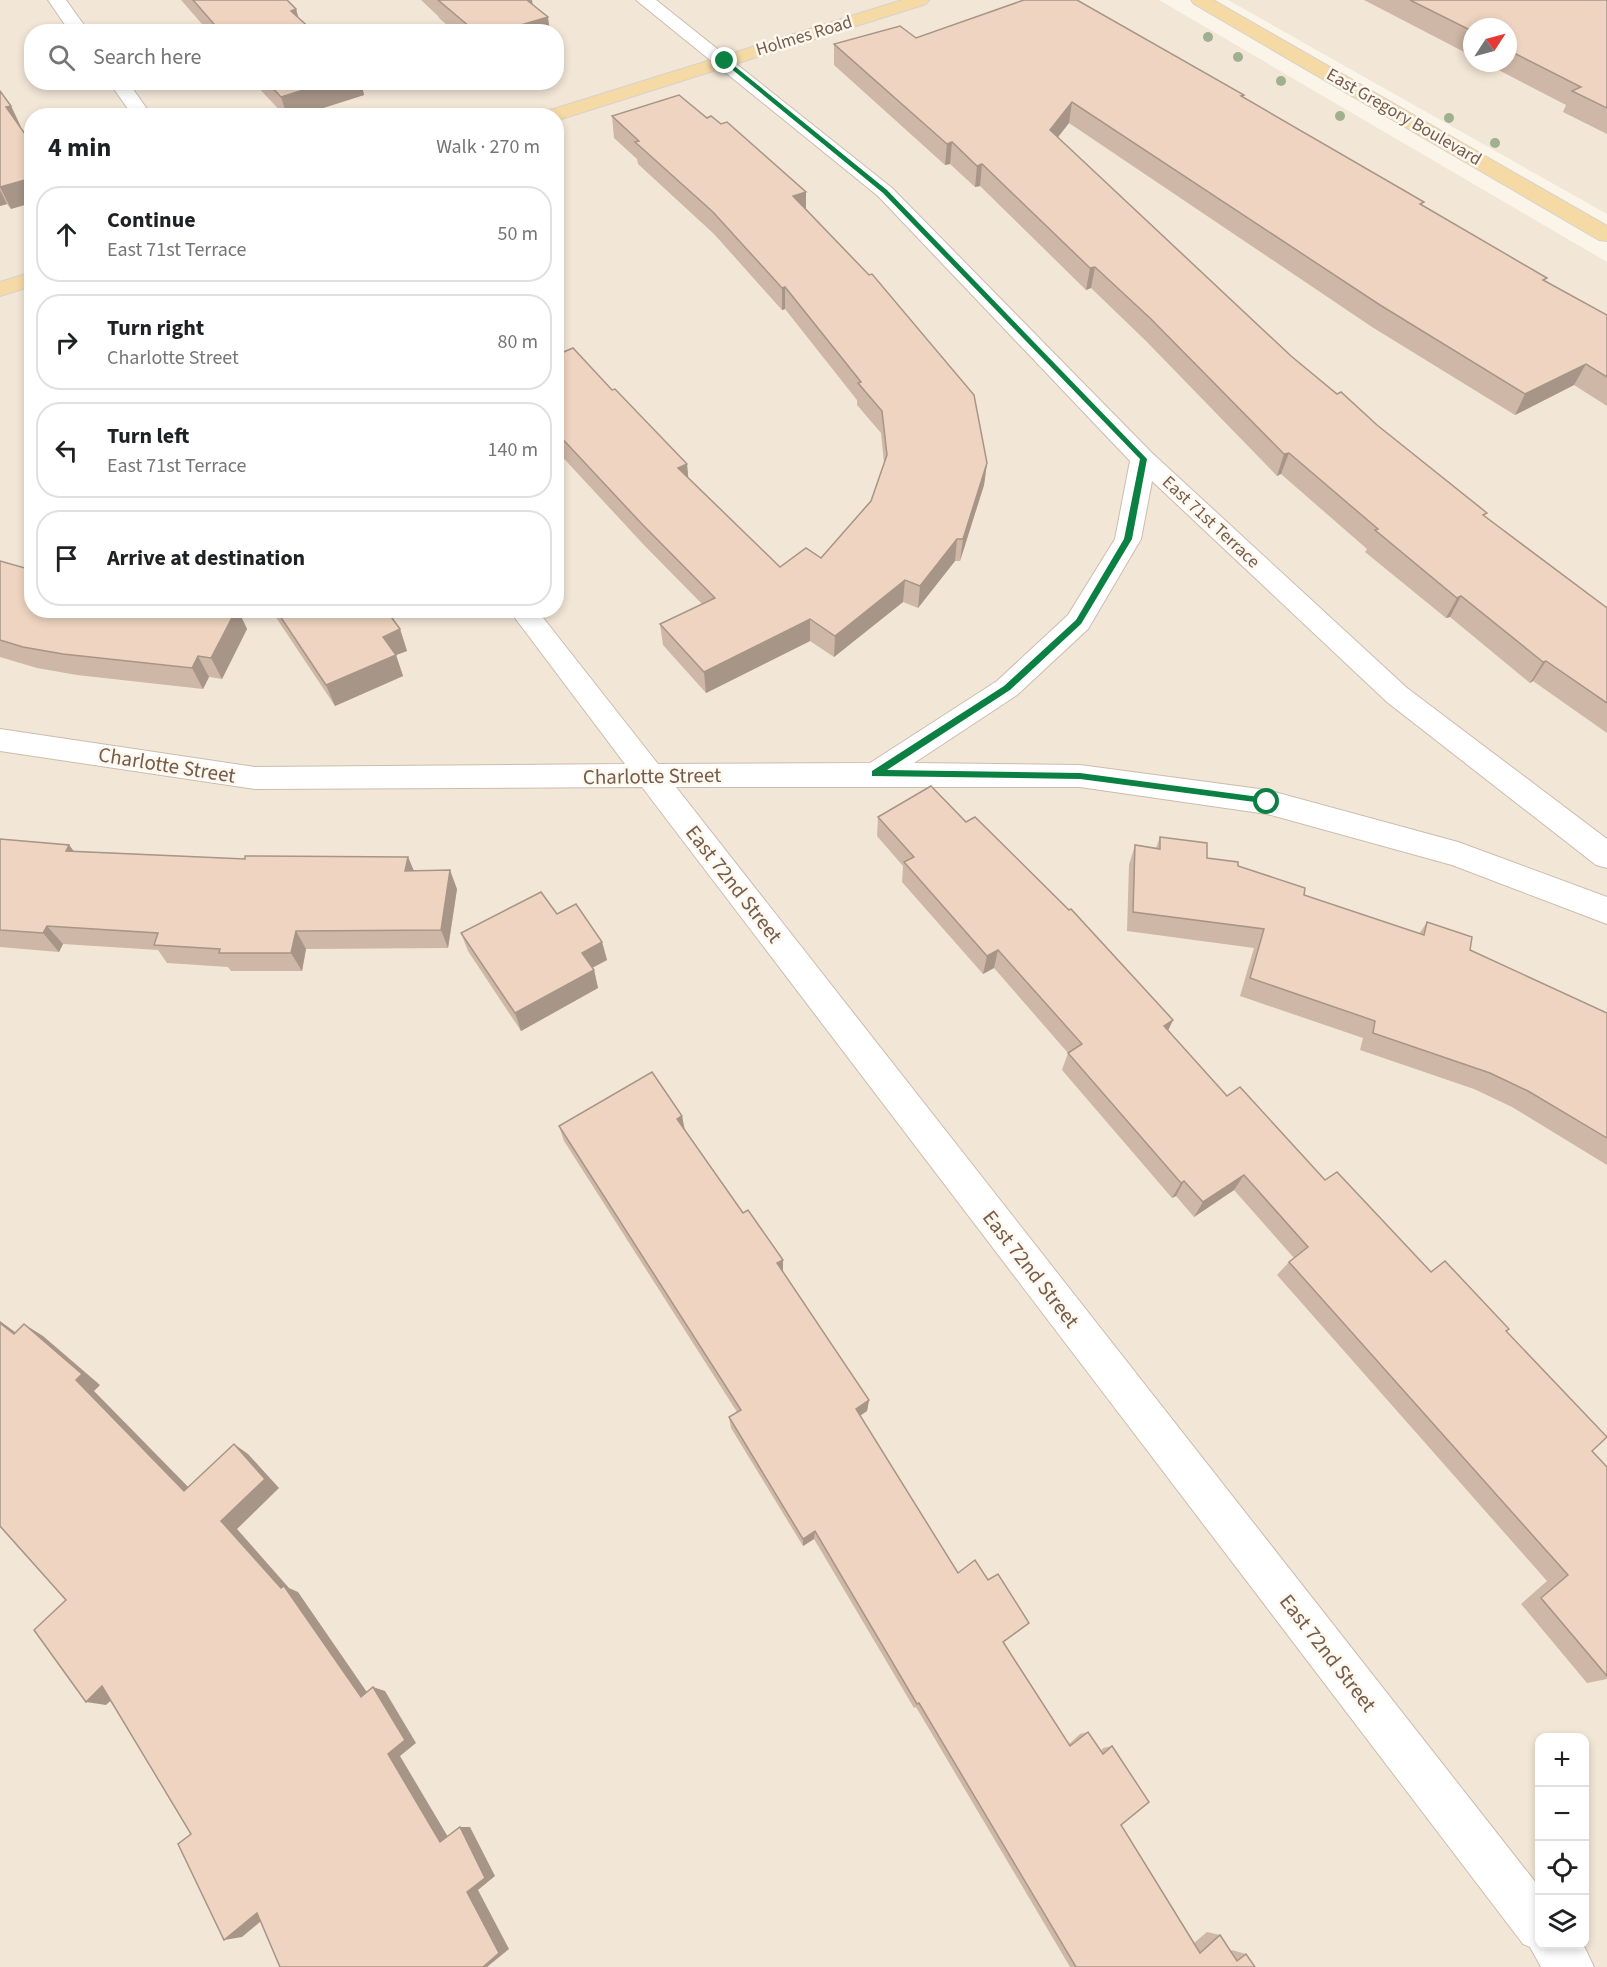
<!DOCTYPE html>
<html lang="en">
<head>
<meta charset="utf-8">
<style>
	:root { --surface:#fff; --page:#f6f6f6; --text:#202124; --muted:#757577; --line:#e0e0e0 }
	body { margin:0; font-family:"Source Sans 3",sans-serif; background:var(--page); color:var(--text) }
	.controls { position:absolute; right:18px; bottom:18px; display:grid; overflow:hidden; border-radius:12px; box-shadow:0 3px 9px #0003 }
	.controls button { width:54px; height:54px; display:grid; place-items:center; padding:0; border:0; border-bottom:2px solid var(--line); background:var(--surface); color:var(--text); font:30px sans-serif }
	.compass { position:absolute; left:1463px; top:18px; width:54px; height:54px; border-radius:50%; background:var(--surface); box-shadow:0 3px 9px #0003; rotate:54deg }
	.stop { position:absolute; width:18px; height:18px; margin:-14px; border:4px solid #0b8043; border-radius:50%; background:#fff }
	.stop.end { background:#0b8043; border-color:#fff; box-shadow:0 2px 6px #0008 }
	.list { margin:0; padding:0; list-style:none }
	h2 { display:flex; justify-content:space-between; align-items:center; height:78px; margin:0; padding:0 24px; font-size:26px }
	h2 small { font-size:20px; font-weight:400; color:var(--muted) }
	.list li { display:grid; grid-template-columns:39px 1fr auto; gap:18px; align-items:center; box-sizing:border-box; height:96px; margin:0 12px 12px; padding:0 12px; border:2px solid var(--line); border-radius:24px }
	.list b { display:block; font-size:22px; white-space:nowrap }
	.list p { margin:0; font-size:20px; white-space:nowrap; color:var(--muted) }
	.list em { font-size:20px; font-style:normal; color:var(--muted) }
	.icon { flex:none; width:33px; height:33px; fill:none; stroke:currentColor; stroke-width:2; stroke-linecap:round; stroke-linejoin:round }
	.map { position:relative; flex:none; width:1607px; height:1967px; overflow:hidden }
	.search { position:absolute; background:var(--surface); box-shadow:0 3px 9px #0003; left:24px; top:24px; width:540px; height:66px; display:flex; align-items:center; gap:15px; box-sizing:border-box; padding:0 21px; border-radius:24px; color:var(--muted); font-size:22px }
	.panel { position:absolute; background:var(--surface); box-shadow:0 3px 9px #0003; left:24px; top:108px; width:540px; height:510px; border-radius:24px }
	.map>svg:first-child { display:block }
	.residential { fill:#f2e6d6; fill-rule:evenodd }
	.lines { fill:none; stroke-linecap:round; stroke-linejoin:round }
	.minor-casing { stroke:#ccbcae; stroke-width:2 }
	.major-casing { stroke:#d8d1cd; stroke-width:2 }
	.minor { fill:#fff; fill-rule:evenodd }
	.major { fill:#f5daa5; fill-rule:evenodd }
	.tree { fill:#9fb08f }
	.wall { fill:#ceb7a6 }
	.shaded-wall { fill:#a79587 }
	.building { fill:#efd5c1; stroke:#a79587; stroke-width:1.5 }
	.route { fill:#0b8043 }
	.labels { text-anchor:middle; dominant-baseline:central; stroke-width:5; stroke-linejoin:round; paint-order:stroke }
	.far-street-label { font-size:18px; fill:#745c4d; stroke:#fef8ee }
	.street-label { font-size:21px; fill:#745c4d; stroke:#fef8ee }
</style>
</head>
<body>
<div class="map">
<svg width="1607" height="1967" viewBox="0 0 1607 1967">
	<rect width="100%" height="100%" fill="#fbf4e8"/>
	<g class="residential">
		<path d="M0,0H1159L1607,262V1967H0ZM32,32H556V82H32ZM32,116H556V610H32ZM1540,1738H1584V1944H1540Z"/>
		<path d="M1228,0H1607V214ZM1472,27H1508V63H1472Z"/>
	</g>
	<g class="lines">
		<defs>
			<g id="minor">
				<polygon points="48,0 66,0 89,32 70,32"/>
				<polygon points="636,0 656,0 892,188 1152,453 1407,688 1607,839 1607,868 1596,865 1387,702 1152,481 1141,539 1088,629 1017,695 914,763 1080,765 1267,790 1458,842 1607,897 1607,924 1452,865 1267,814 1080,787 676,787 1540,1888 1540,1944 1583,1944 1594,1967 1541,1967 1530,1947 1523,1944 642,787 255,789 0,751 0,729 255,767 625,764 509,610 537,610 658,764 870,763 997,681 1068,615 1115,539 1130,461 878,196"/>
				<polygon points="109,82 128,82 152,116 133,116"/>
			</g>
			<g id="major">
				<polygon points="902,0 929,0 926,4 558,120 556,116 542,116 544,112"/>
				<polygon points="1191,0 1213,0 1607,226 1607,241 1599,240 1194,4"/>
				<polygon points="32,272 32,286 0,296 0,282"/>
			</g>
		</defs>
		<use href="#minor" class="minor-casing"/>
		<use href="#major" class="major-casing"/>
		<use href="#minor" class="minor"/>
		<use href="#major" class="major"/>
	</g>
	<g class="tree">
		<circle cx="1208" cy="37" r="5"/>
		<circle cx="1238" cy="57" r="5"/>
		<circle cx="1281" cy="81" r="5"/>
		<circle cx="1340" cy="116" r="5"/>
		<circle cx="1449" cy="118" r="5"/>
		<circle cx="1495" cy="143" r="5"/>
	</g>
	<g class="wall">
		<polygon points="181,0 287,0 296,9 298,17 314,32 209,32"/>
		<polygon points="421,0 532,0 532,4 550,32 455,32 439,18 438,16"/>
		<polygon points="1364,0 1607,0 1607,134 1563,112 1566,105 1485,63 1508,63 1508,27 1472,27 1472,56"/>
		<polygon points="916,38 1243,98 1423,205 1546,281 1607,315 1607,406 1574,385 1515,415 1372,327 1069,123 1058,137 1291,356 1337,394 1377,425 1485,516 1607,608 1607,733 1533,681 1530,683 1450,617 1446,618 1365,552 1367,549 1281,474 1277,476 1146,341 1091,288 1086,290 980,186 975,187 950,164 945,165 834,65 834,44"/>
		<polygon points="253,82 361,82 364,95 298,116 285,116"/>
		<polygon points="0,91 11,106 21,127 11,209 7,204 0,206"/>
		<polygon points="612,116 806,209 987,463 984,485 960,561 955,561 918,608 903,602 834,657 810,641 706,693 663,645 660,624 702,604 643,544 556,450 556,351 612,390 687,464 688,478 780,567 821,558 871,501 884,463 881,433 857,405 857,400 785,309 782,310 714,234 638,164 637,159 614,138"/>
		<polygon points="0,561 32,610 238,610 247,629 222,679 209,677 203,689 77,675 37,668 0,657"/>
		<polygon points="271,610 386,610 400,629 407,651 396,655 403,676 335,706"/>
		<polygon points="878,817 966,822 1173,1020 1168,1030 1227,1096 1431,1272 1506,1331 1592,1451 1607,1467 1607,1679 1587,1683 1521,1604 1547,1581 1277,1275 1289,1262 1294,1258 1234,1190 1194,1217 1176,1196 1172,1198 1062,1070 1068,1053 994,968 983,974 902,882 903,866 877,836"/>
		<polygon points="1160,837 1207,858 1238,866 1304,895 1419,934 1427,922 1470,950 1607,1013 1607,1165 1512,1107 1474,1089 1360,1050 1363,1038 1240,996 1254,948 1127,931 1129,865 1135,845 1156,848"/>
		<polygon points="0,839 69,845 74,851 245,859 408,857 414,871 457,889 448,948 306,949 302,971 231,971 228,967 167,963 158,950 63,944 59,952 0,947"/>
		<polygon points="557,914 602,942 607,960 592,968 594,970 598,988 521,1031 468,951 461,933"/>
		<polygon points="682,1116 685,1130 743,1213 783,1260 783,1273 869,1400 867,1411 860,1416 958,1573 988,1580 1029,1623 1004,1642 1069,1744 1080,1734 1088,1732 1101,1751 1103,1748 1112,1746 1121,1825 1194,1943 1207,1932 1220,1935 1230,1951 1232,1950 1246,1954 1255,1967 1070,1967 916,1707 914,1708 814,1539 803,1546 731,1428 729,1417 737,1412 564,1141 559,1126"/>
	</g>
	<g class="shaded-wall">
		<polygon points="532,0 535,20 548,17 550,32 497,32 528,1"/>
		<polygon points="296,9 302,31 291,11"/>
		<polygon points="329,82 361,82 364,95 298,116 287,116 281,97"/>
		<polygon points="1072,102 1069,123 1047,151 1050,130"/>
		<polygon points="11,106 21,127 16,129 6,107"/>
		<polygon points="952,142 950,164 945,165 947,144"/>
		<polygon points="982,164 980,186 975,187 977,166"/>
		<polygon points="32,178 32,203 11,209 0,187"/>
		<polygon points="0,190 7,204 0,206"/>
		<polygon points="806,192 806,214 793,196"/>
		<polygon points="1095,267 1091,288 1086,290 1090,268"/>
		<polygon points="785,287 785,309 782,310 782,288"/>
		<polygon points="1586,364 1574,385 1515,415 1525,394"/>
		<polygon points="1289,453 1281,474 1277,476 1284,454"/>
		<polygon points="987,463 984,485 960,561 963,539"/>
		<polygon points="687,464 689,486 678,468"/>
		<polygon points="957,539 955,561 918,608 920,586"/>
		<polygon points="905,580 903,602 834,657 835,636"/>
		<polygon points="1461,596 1450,617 1446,618 1457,598"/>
		<polygon points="236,610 238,610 247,629 222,679 211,658"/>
		<polygon points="810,619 810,641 706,693 704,672"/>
		<polygon points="400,629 407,651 396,655 403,676 335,706 326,685 383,637"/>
		<polygon points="198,656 209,677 203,689 192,668"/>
		<polygon points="1546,661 1533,681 1530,683 1543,662"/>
		<polygon points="69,845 83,864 66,851"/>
		<polygon points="408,857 416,876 405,871"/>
		<polygon points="450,870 457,889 448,948 441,930"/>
		<polygon points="47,926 63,944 59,952 43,933"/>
		<polygon points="296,931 306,949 302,971 291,953"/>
		<polygon points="602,942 607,960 586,971 582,953"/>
		<polygon points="998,950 994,968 983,974 987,956"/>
		<polygon points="594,970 598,988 521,1031 515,1013"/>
		<polygon points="1173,1020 1165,1037 1164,1026"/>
		<polygon points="682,1116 685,1132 677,1119"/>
		<polygon points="1244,1175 1234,1190 1194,1217 1203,1202"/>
		<polygon points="1184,1181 1176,1196 1172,1198 1181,1183"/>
		<polygon points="783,1260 783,1273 777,1263"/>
		<polygon points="0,1321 34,1346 14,1334 0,1323"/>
		<polygon points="24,1324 43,1336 100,1385 94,1391 200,1499 184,1491 76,1380"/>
		<polygon points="869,1400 867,1411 855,1419 856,1409"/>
		<polygon points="234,1444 248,1454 279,1488 237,1529 289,1588 298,1592 373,1701 361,1697 281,1588 221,1521"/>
		<polygon points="815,1531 814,1539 803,1546 803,1539"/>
		<polygon points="102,1686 122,1690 106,1705 86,1702"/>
		<polygon points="373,1687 385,1691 416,1743 400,1756 451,1842 440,1842 388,1754"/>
		<polygon points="460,1827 470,1827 495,1876 478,1890 509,1949 487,1967 483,1967 467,1892"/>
		<polygon points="274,1910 242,1937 224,1940 257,1913"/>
	</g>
	<g class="building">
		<polygon points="193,0 287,0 296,9 291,11 314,32 221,32"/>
		<polygon points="438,0 530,0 528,1 548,17 497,32 476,32"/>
		<polygon points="1024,0 1077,0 1244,95 1241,96 1424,202 1420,204 1547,278 1543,280 1607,315 1607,377 1586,364 1525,394 1380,305 1072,102 1050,130 1291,356 1337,394 1341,392 1377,425 1487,513 1483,515 1607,608 1607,703 1546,661 1543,662 1461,596 1457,598 1375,530 1378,529 1289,453 1284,454 1151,319 1095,267 1090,268 982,164 977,166 952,142 947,144 834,44 900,26 916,38"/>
		<polygon points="1410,0 1607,0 1607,108 1572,91 1581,87 1508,50 1508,27 1472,27 1472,31"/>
		<polygon points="267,82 329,82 281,97"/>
		<polygon points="0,91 11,106 6,107 32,144 32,178 0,187"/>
		<polygon points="679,95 707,118 711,116 721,124 727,122 806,192 793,196 869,275 872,274 974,395 987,463 963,539 957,539 920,586 905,580 835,636 810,619 704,672 660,624 715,598 641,523 556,432 556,351 559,354 573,348 612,390 615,389 687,464 678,468 780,567 806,548 821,558 871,501 887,455 882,411 858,383 861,382 785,287 782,288 713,212 635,142 639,141 612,116"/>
		<polygon points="0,561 32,570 32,610 236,610 211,658 198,656 192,668 63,654 23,647 0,640"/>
		<polygon points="276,610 386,610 400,629 383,637 396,655 326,685"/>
		<polygon points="931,786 966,822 975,817 1069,910 1071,909 1173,1020 1164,1026 1227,1096 1240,1087 1325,1180 1337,1172 1431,1272 1445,1261 1509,1329 1506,1331 1607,1437 1592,1451 1607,1467 1607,1676 1541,1598 1568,1575 1289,1262 1308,1247 1244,1175 1203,1202 1184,1181 1181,1183 1068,1053 1082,1044 998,950 987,956 904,862 914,857 878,817"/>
		<polygon points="1160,837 1207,843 1207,858 1238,862 1238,866 1305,888 1304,895 1424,935 1427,922 1472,937 1470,950 1607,1013 1607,1138 1528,1091 1490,1073 1373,1033 1375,1021 1250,978 1264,929 1133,912 1135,845 1160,849"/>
		<polygon points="0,839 69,845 66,851 245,859 245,856 408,857 405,871 450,870 441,930 296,931 291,953 219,953 220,949 154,945 158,933 47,926 43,933 0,930"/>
		<polygon points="541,892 557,914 576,904 602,942 582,953 594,970 515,1013 461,933"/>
		<polygon points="652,1072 682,1116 677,1119 743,1213 748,1210 783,1260 777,1263 869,1400 856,1409 958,1573 975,1560 988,1580 998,1574 1029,1623 1003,1642 1070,1746 1088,1732 1103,1754 1112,1746 1149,1802 1121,1825 1200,1953 1220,1935 1237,1961 1246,1954 1255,1967 1076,1967 919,1703 917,1704 815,1531 803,1539 729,1417 741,1410 559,1126"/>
		<polygon points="0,1323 14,1334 24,1324 82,1374 76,1380 184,1491 234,1444 265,1479 221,1521 281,1588 284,1586 361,1697 373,1687 405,1740 388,1754 440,1842 460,1827 485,1878 467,1892 499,1953 483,1967 280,1967 257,1913 224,1940 178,1844 191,1834 102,1686 86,1702 34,1630 66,1600 0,1526"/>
	</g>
	<polygon class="route" points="723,60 727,60 887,190 1147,459 1132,539 1081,624 1010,690 887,770 1080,773 1267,798 1270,799 1270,804 1080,779 872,776 872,771 1004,686 1076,620 1124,539 1140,459 883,193 723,62"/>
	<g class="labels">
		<g class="far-street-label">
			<text transform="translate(804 36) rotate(-17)">Holmes Road</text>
			<text transform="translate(1404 117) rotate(30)">East Gregory Boulevard</text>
			<text transform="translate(1211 522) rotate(43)">East 71st Terrace</text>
		</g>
		<g class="street-label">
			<text transform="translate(167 765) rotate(9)">Charlotte Street</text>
			<text transform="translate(652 776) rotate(-1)">Charlotte Street</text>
			<text transform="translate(734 884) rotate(52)">East 72nd Street</text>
			<text transform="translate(1031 1269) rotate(52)">East 72nd Street</text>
			<text transform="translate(1328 1653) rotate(52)">East 72nd Street</text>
		</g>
	</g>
</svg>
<div class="controls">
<button>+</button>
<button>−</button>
<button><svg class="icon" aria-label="locate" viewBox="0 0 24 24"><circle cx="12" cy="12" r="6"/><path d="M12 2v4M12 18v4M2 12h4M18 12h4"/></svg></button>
<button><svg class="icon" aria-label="layers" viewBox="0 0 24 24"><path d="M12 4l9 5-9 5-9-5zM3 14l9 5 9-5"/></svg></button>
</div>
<svg class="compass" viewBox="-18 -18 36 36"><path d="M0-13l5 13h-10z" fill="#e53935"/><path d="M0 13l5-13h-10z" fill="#757577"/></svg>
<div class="stop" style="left:1267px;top:802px"></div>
<div class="stop end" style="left:725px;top:61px"></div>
<div class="search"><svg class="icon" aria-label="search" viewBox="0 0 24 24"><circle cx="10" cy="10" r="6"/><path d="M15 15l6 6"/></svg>Search here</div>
<section class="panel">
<h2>4 min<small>Walk · 270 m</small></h2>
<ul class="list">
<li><svg class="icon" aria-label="ahead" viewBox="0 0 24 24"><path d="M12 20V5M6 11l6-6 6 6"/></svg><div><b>Continue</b><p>East 71st Terrace</p></div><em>50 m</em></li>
<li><svg class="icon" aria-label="right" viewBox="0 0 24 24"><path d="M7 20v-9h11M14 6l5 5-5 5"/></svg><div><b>Turn right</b><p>Charlotte Street</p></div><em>80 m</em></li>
<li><svg class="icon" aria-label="left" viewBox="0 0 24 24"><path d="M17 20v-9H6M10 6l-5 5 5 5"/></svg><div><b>Turn left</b><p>East 71st Terrace</p></div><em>140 m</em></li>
<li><svg class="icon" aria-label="arrive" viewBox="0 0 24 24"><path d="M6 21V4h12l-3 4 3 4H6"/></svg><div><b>Arrive at destination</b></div></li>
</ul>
</section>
</div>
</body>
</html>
